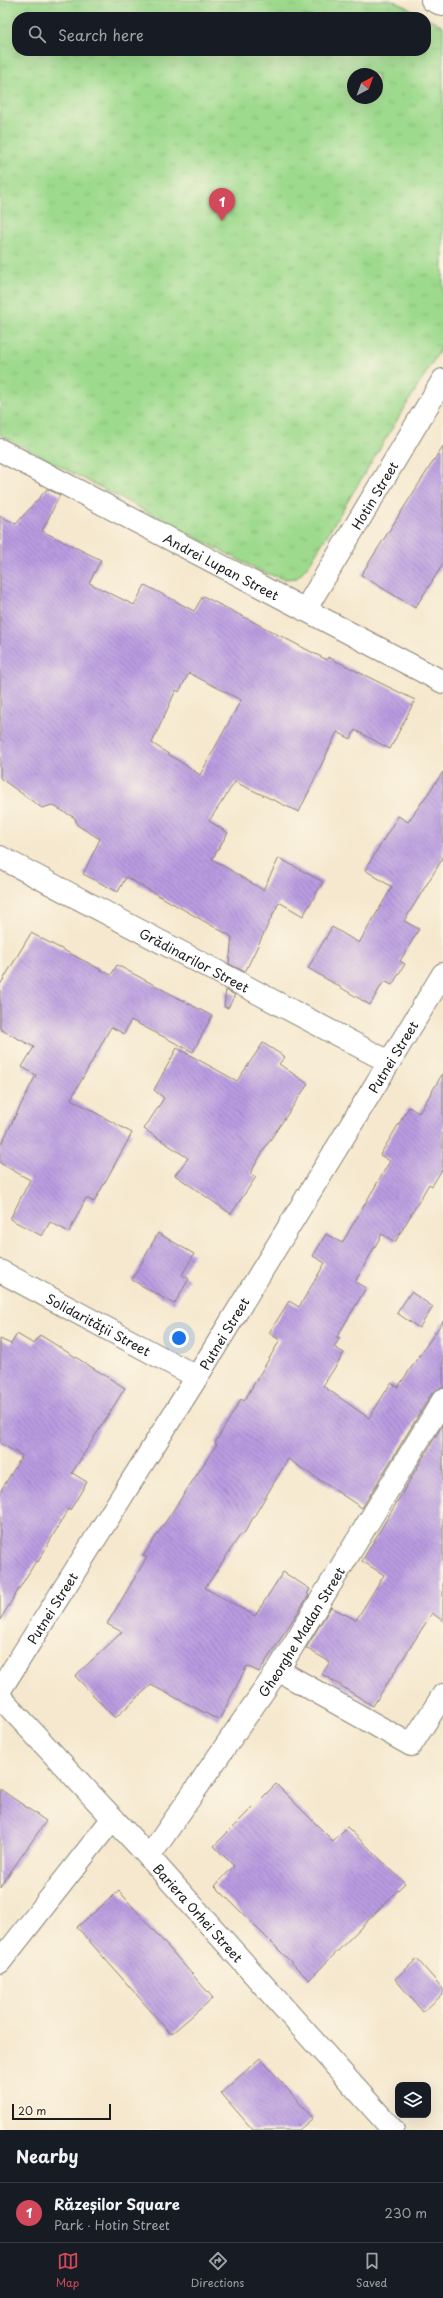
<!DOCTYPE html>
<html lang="en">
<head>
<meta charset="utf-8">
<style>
	:root { --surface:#171b24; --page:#242831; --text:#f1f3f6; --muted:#9ea1a6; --line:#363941; --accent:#d1495b }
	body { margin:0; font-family:"Playpen Sans",sans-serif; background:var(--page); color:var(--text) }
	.controls { position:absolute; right:12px; bottom:12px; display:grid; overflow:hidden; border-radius:8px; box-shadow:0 4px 16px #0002 }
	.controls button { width:36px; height:36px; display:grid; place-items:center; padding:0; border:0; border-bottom:1px solid var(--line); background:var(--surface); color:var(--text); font:20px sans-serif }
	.compass { position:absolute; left:347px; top:68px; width:36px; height:36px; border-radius:50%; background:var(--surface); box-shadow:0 4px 16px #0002; rotate:41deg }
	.scale { position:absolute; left:12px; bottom:10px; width:99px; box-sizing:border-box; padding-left:4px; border:2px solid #1c1c1c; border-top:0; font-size:11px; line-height:14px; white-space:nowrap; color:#1c1c1c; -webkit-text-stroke:3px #fcf5e5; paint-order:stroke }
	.you { position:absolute; left:179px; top:1338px; width:14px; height:14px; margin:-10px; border:3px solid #fff; border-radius:50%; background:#1a73e8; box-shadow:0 0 0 6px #1a73e833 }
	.badge { display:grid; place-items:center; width:26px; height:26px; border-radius:50%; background:var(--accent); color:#fff; font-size:13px; font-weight:700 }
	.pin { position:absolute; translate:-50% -33px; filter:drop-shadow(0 1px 2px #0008) }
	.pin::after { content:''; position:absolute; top:21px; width:14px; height:12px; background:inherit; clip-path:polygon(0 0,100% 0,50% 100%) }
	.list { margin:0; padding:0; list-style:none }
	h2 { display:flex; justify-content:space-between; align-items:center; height:52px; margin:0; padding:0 16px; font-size:17px }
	h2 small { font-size:13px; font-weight:400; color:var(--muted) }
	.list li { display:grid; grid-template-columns:26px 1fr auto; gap:12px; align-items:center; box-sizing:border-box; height:60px; padding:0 16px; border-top:1px solid var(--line) }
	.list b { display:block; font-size:15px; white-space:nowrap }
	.list p { margin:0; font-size:13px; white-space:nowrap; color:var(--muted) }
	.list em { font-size:13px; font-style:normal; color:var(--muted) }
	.icon { flex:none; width:22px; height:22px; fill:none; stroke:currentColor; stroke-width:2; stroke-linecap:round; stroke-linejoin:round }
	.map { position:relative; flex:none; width:443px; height:2130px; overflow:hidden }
	.search { position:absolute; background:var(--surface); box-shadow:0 4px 16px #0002; left:12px; right:12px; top:12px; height:44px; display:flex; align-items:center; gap:10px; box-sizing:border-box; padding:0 14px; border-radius:16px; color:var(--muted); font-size:15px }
	.sheet { height:112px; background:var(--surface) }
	nav { display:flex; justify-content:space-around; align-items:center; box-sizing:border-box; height:56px; border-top:1px solid var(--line); background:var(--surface); font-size:11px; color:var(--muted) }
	nav a { display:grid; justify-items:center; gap:2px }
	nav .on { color:var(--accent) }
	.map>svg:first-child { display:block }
	.park { fill:url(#park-tufts); stroke:#5d7b54; fill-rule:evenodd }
	.building { fill:url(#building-back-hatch); fill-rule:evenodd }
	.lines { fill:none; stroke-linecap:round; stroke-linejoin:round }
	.minor-casing { stroke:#888275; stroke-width:24 }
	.minor { stroke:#fff; stroke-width:22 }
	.labels { text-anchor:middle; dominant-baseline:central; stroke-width:3; stroke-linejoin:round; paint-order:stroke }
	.street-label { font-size:13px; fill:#1c1c1c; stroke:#fcf5e5 }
</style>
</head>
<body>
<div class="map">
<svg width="443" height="2130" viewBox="0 0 443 2130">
	<defs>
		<pattern id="park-tufts" width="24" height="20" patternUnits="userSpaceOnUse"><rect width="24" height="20" fill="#9eda8d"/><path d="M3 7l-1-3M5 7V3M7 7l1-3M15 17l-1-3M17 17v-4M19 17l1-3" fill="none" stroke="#88ba79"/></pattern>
		<pattern id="building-back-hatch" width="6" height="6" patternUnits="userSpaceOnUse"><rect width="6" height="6" fill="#b99be1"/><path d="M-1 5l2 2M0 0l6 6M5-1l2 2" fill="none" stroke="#967eb6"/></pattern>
	</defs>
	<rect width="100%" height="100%" fill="#fcf5e5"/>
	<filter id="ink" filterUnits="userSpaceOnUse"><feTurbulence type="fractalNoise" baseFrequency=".025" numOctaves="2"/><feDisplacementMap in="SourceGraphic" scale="8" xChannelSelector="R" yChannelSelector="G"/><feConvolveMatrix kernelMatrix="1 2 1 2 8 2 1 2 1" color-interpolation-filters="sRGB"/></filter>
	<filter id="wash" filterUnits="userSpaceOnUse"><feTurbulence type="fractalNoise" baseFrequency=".012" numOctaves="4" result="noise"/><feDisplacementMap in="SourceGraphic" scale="16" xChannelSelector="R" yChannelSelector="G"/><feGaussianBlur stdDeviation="0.9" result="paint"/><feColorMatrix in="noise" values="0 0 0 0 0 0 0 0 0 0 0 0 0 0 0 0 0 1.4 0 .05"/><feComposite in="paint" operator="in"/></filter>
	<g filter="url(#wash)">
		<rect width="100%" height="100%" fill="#f5e8ce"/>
		<path class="park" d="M0,0H392L426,17H17V51H426V17L443,26V345L310,563L297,578L284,579L262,572L0,435ZM353,74H377V98H353Z"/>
		<g id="blocks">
			<g class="building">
				<polygon points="443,446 443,564 415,608 361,575"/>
				<path d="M47,489L60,495L42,531L101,560L89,583L134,605L145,585L194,611L203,596L327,660L328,657L415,700L390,749L355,730L351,739L337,732L299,812L235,782L209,821L228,833L212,859L263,890L279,858L323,882L303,916L279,902L245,972L229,964L232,937L126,877L118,892L83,874L100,839L77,825L75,818L52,805L42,808L0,778V516L16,524ZM189,673L241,700L200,775L152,743L176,690L179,692Z"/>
				<polygon points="443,772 443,858 404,921 419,929 400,961 405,964 392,985 384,981 370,1005 308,968 332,927 359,943 392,887 365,870 398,816 408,822"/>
				<polygon points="31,933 111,975 117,965 212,1016 193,1052 131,1020 124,1034 111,1027 71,1099 132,1133 94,1202 86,1198 69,1232 50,1222 42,1236 10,1219 30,1180 0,1163 0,1146 36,1075 22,1067 34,1047 0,1029 0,985"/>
				<polygon points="226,990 235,995 228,1008 224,1007"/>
				<polygon points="263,1043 285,1057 279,1064 308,1084 266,1146 250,1174 256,1177 231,1214 175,1175 188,1158 144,1129 164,1098 154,1090 177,1048 237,1081"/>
				<polygon points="443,1073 443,1168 432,1186 429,1184 395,1242 382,1234 355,1282 366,1288 337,1337 340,1338 334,1347 344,1353 323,1386 369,1418 391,1383 398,1387 443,1321 443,1388 432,1393 362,1508 288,1459 243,1535 241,1534 205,1588 255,1616 283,1572 310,1589 307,1594 309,1595 259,1672 247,1666 219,1720 151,1685 115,1718 75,1676 122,1632 107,1624 147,1557 143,1556 217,1444 215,1443 241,1399 244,1401 280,1340 269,1333 289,1301 299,1307 325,1263 313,1256 326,1234 342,1243 390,1161 380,1155 409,1107 419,1113"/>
				<polygon points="158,1233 194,1254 182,1275 189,1279 174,1304 132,1280"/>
				<polygon points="411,1292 433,1307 419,1328 397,1313"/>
				<polygon points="17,1334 34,1344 40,1335 125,1388 72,1473 87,1482 70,1510 68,1509 38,1562 36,1561 0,1620 0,1492 22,1456 0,1443 0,1339 11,1344"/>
				<polygon points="443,1424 443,1621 432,1613 373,1706 322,1674 330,1662 306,1648 331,1607 356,1620 384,1575 362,1561"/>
				<polygon points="276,1784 333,1841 347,1827 405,1883 309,1980 215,1886 234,1866 214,1846"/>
				<polygon points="0,1789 46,1821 0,1887"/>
				<polygon points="119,1891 213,1998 171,2034 77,1927"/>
				<polygon points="417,1959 443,1989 443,1994 423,2012 395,1979"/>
				<polygon points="260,2058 313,2118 299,2130 253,2130 221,2093"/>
			</g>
		</g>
	</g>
	<g filter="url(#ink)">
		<use href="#blocks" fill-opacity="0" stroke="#888275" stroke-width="1"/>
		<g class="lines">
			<defs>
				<g id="minor">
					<polyline points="432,0 443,5"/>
					<path id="s1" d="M0,450L443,682"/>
					<path id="s2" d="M305,610L443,380"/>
					<path id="s3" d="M0,857L389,1062"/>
					<path id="s4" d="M0,1271L197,1377"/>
					<polyline points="278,1670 411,1745 443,1695"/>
					<path id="s5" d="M0,1690L197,1377L443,974"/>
					<path id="s6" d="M0,1697L149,1857L393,2130"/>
					<path id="s7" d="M149,1857L278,1670L443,1400"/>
					<polyline points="0,1962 113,1818"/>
				</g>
			</defs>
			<use href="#minor" class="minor-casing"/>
			<use href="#minor" class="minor"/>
		</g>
	</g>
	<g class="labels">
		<g class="street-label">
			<text stroke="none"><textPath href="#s2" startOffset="134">Hotin Street</textPath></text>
			<text stroke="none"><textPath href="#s1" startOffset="250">Andrei Lupan Street</textPath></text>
			<text stroke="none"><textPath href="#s3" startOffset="220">Grădinarilor Street</textPath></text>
			<text stroke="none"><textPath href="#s5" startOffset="745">Putnei Street</textPath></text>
			<text stroke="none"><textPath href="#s4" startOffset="112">Solidarității Street</textPath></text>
			<text stroke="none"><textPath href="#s5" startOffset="421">Putnei Street</textPath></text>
			<text stroke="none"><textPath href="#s5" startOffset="97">Putnei Street</textPath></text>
			<text stroke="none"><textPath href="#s7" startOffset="272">Gheorghe Madan Street</textPath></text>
			<text stroke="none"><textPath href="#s6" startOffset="293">Bariera Orhei Street</textPath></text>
		</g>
	</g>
</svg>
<div class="controls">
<button><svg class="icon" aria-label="layers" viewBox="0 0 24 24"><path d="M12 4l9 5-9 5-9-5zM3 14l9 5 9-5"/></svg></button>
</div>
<svg class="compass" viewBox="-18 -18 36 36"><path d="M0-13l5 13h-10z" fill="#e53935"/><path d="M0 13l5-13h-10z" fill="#9ea1a6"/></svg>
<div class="scale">20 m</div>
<div class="you"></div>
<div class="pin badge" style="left:222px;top:221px">1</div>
<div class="search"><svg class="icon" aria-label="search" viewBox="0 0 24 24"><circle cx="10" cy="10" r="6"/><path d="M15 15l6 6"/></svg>Search here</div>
</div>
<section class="sheet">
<h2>Nearby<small></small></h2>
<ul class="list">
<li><span class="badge">1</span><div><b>Răzeșilor Square</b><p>Park · Hotin Street</p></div><em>230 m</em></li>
</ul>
</section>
<nav>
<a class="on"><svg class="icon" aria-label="map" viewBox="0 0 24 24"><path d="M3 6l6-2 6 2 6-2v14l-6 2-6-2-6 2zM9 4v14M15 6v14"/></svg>Map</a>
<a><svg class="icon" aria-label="directions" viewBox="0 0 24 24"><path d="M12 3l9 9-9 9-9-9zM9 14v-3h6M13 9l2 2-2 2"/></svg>Directions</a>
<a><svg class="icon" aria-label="saved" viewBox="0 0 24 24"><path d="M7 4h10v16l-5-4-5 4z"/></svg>Saved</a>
</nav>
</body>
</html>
